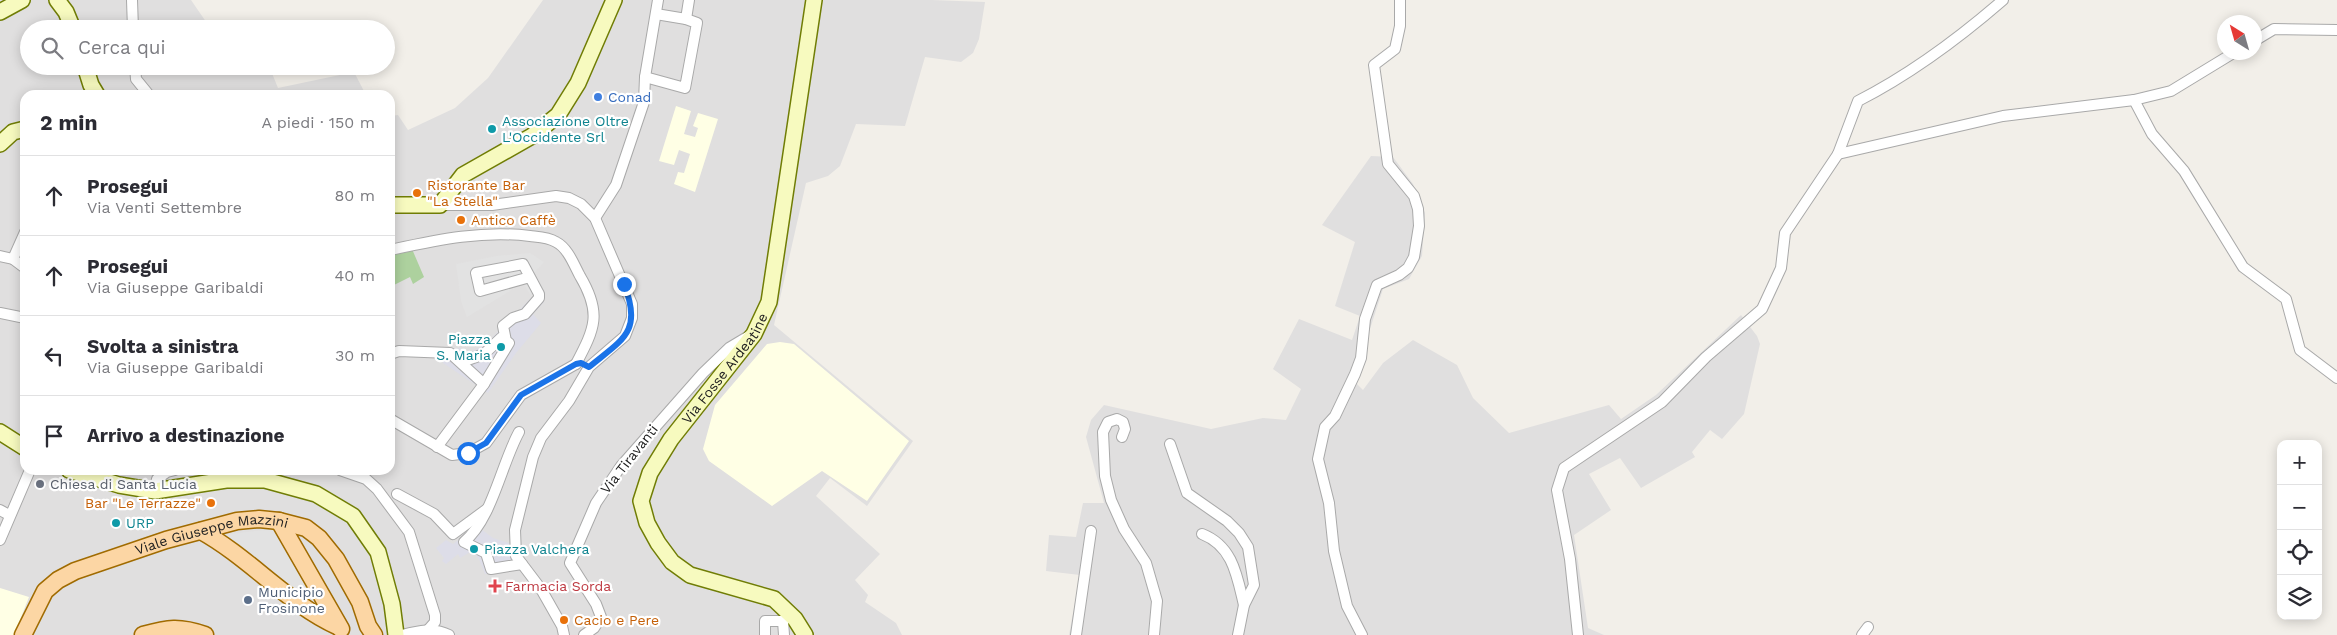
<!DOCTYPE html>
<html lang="it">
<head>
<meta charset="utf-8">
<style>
	:root { --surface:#fff; --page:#f2f2f3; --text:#2b2b33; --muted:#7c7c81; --line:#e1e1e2 }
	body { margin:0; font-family:"Work Sans",sans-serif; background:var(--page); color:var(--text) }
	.controls { position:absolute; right:15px; bottom:15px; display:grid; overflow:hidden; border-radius:10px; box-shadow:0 2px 12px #0003 }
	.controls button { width:45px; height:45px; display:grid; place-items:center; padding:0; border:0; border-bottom:1px solid var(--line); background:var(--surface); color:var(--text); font:25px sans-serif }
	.compass { position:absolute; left:2217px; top:15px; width:45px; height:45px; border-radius:50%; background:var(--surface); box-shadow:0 2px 12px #0003; rotate:323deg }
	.stop { position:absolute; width:15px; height:15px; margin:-11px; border:4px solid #1a73e8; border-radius:50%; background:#fff }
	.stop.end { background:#1a73e8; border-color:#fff; box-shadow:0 1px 5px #0008 }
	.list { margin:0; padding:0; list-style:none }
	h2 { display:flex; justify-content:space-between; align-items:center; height:65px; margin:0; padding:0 20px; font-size:21px }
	h2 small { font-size:16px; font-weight:400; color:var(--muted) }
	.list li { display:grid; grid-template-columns:32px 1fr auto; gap:15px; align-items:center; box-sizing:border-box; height:80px; padding:0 20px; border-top:1px solid var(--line) }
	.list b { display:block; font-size:19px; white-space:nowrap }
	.list p { margin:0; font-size:16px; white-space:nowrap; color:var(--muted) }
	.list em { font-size:16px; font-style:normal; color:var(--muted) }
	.icon { flex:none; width:28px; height:28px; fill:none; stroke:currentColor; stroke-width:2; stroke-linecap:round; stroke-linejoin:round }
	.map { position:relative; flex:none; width:2337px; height:635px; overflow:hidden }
	.search { position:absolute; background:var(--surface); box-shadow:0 2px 12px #0003; left:20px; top:20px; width:375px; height:55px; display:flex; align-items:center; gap:12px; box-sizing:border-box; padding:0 18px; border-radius:28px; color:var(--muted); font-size:19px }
	.panel { position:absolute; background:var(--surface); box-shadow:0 2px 12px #0003; left:20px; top:90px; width:375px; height:385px; border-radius:15px }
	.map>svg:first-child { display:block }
	.residential { fill:#e0dfdf }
	.education { fill:#ffffe5 }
	.forest { fill:#add19e }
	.parking { fill:#e2e2e2 }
	.plaza { fill:#dddde8 }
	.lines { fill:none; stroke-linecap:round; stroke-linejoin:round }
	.street-casing { stroke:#a9a9a9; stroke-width:12 }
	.secondary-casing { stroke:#707d05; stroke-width:18 }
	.primary-casing { stroke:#a06b00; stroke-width:19 }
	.street { stroke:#fff; stroke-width:10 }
	.secondary { stroke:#f7fabf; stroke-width:15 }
	.primary { stroke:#fcd6a4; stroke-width:16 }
	.route { stroke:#1a73e8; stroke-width:6 }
	.shop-dot { fill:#3f7fe0; stroke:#fff; stroke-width:2 }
	.culture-dot { fill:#0f9aa8; stroke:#fff; stroke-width:2 }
	.food-dot { fill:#e8710a; stroke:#fff; stroke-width:2 }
	.worship-dot { fill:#6b7280; stroke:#fff; stroke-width:2 }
	.health-dot { fill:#e0444e; stroke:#fff; stroke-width:2 }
	.service-dot { fill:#5c6f8a; stroke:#fff; stroke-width:2 }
	.labels { text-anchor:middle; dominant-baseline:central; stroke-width:4.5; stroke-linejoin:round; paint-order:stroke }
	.shop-label { font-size:14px; fill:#366cbe; stroke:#fff; text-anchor:start }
	.culture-label { font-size:14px; fill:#0d838f; stroke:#fff; text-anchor:start }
	.food-label { font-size:14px; fill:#c56008; stroke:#fff; text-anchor:start }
	.street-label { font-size:14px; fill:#222; stroke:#fff }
	.worship-label { font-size:14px; fill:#5b616d; stroke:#fff; text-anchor:start }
	.health-label { font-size:14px; fill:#be3a42; stroke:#fff; text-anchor:start }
	.service-label { font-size:14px; fill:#4e5e75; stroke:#fff; text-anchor:start }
</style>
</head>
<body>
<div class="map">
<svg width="2337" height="635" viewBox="0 0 2337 635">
	<rect width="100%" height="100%" fill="#f2efe9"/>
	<g class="residential">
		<polygon points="0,0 191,0 211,29 29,29 29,66 269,66 278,88 354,72 366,95 25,95 25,470 390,470 390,116 398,115 408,130 455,108 488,78 543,0 932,0 985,2 979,39 973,53 961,62 925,57 905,126 856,124 840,166 828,176 806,183 774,325 913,441 867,506 830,478 816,496 880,554 855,580 868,595 865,602 896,623 902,635 0,635"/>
		<polygon points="1371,156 1393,157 1413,184 1425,213 1422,256 1409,279 1383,289 1368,335 1357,384 1363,390 1383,363 1413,340 1457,365 1473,398 1509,433 1609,405 1621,419 1656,395 1741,315 1757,336 1760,344 1744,414 1722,439 1710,430 1692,452 1695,457 1641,488 1620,458 1589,474 1611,510 1574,535 1588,628 1604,635 1069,635 1080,575 1046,571 1049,535 1076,537 1083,503 1104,503 1086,437 1091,420 1104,405 1211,429 1263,418 1286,420 1301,389 1273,369 1299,319 1352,340 1360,316 1335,306 1355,242 1322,225"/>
	</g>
	<g class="education">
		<polygon points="676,106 691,111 684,134 695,137 698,128 693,126 698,113 718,119 695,192 674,184 678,172 684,173 690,154 679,150 674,165 659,161"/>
		<polygon points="780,342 794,344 909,441 867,501 822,471 772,506 709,461 703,449 715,405 767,344"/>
		<polygon points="0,588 29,597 14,635 0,635"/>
	</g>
	<polygon class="forest" points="412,249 424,277 413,284 410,277 390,287 390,254"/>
	<g class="parking">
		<polygon points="530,253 544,262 534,273 543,288 530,294 523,283 467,317 461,301 456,264 496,256"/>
		<polygon points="275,529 287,549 319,612 284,595 225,558 203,537"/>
	</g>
	<g class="plaza">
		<polygon points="532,297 544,302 533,314 541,323 516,353 488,393 443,363 442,351 460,348 465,355 485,345"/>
		<polygon points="477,526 493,538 509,543 513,558 520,570 485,574 479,559 472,551 460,558 458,554 446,564 442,561 444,558 436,548 446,540 453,544"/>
	</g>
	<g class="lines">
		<defs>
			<g id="street">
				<polyline points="132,0 133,29"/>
				<polyline points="656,14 686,19 689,0"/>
				<polyline points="2254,41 2274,29 2337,30"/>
				<polyline points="135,66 136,79 149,95"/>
				<polyline points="645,77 685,88 697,23 686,19"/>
				<polyline points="2134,100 2152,134 2184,171 2243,267 2286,299 2300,350 2337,378"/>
				<polyline points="1838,154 2003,116 2134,100 2171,91 2235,52"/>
				<polyline points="440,205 492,205 556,196 569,198 581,204 595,218 632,304 632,318 625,336 589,367 569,401 541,438 533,457 515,530 516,556 541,589 562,626 564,635"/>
				<polyline points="595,218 616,185 644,102 645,77 658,0"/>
				<path d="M390,250C437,240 482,230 530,236C539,237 548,237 556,242C568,248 574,265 580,276C602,313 595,328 576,364"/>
				<polyline points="0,256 13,259 25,268"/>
				<polyline points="13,259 25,232"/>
				<polyline points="0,313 25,318"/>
				<polyline points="506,341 503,326 513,318 525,314 539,298 539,294 523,264 476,273 480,291 530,277"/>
				<polyline points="390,354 399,351 450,353 484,384"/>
				<polyline points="390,419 452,455 468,453 486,443 521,395 576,364"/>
				<path d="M519,432C501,465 492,519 464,542L486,553L491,569L522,564"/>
				<polyline points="1122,437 1125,429 1123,422 1117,419 1108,422 1103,432 1105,476 1111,500 1124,529 1146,563 1157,601 1154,635"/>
				<polyline points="1170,444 1187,493 1227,521 1239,533 1248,547 1254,585 1244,605 1238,635"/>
				<polyline points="437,447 484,384 509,343 501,338 484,354 462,362"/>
				<polyline points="340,470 366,479 377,489 409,532 435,615 435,622 428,630"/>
				<polyline points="155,491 157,479 167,472 175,470"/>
				<polyline points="397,494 434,514 453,534 487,509"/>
				<polyline points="0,510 9,515"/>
				<path d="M1202,534C1233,546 1237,576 1244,605"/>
				<polyline points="0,540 30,470"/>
				<path d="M402,635C418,631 434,627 449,635"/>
				<polyline points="584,635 594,628 601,617 596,604 570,563 596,503 621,466 703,373 729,348 749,336"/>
				<polyline points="765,635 765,621 783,621 784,635"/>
				<polyline points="1076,635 1091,531"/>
				<polyline points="1362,635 1347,606 1334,551 1329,503 1318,459 1325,427 1335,416 1355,374 1361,358 1365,319 1377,285 1399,275 1408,268 1414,257 1419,226 1418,209 1414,196 1388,164 1374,65 1395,49 1400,26 1400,0"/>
				<path d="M1578,635L1570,559L1557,490L1564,468L1662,402L1706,357L1762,309L1781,268L1785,233L1838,154L1858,101C1911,74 1958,39 2003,0"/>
				<polyline points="1862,635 1868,627"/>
			</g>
			<g id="secondary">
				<polyline points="57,0 66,12 73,29"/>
				<polyline points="0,12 22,0"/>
				<polyline points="85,66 91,85 97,95"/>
				<polyline points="0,144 13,132 25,129"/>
				<polyline points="390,205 440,205 463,175 532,136 558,115 578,83 614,0"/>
				<polyline points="0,432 25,448"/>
				<polyline points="69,470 119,485 155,491 226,480 265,480 316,494 353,516 378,552 392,604 396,635"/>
				<path id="s1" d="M805,635L795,619L774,599L690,575L672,562L658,543L647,523L641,501L650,473L671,439L754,334L769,302L814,0"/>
			</g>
			<g id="primary">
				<polyline points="279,521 341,629"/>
				<path d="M201,531C250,558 289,605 339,627"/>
				<path id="s2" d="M23,635L45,591L58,580L75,571L166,540L237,521L259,519L279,521L306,528L319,538L336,559L360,602L368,626L374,635"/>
				<path d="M143,635C168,628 179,626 205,635"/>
			</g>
		</defs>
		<use href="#street" class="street-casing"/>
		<use href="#secondary" class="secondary-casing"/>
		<use href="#primary" class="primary-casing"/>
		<use href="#street" class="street"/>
		<use href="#secondary" class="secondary"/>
		<use href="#primary" class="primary"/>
	</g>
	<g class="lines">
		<path class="route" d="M468,453L486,443L521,395L576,364L581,363L589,367C623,339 643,332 624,284"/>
	</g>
	<circle class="shop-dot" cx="598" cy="97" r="5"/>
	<g class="culture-dot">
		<circle cx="492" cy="129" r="5"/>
		<circle cx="501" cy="347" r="5"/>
		<circle cx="116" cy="523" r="5"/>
		<circle cx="474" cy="549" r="5"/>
	</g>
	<g class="food-dot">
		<circle cx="417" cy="193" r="5"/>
		<circle cx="461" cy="220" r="5"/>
		<circle cx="211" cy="503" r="5"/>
		<circle cx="564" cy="620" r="5"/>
	</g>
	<circle class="worship-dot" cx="40" cy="484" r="5"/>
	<path class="health-dot" d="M492.5 578.5h5v5h5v5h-5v5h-5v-5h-5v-5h5z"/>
	<circle class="service-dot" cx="248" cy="600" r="5"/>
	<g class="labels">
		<g class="shop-label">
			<text x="608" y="97">Conad</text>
		</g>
		<g class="culture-label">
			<text x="502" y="121">Associazione Oltre<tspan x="502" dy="16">L'Occidente Srl</tspan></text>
			<text x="491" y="339" text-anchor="end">Piazza<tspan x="491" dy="16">S. Maria</tspan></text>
			<text x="126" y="523">URP</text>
			<text x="484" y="549">Piazza Valchera</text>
		</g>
		<g class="food-label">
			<text x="427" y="185">Ristorante Bar<tspan x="427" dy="16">"La Stella"</tspan></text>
			<text x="471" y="220">Antico Caffè</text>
			<text x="201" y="503" text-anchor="end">Bar "Le Terrazze"</text>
			<text x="574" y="620">Cacio e Pere</text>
		</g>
		<g class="street-label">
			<text stroke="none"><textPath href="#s1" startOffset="385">Via Fosse Ardeatine</textPath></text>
			<text transform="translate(629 459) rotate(-52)">Via Tiravanti</text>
			<text stroke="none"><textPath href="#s2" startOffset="228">Viale Giuseppe Mazzini</textPath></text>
		</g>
		<g class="worship-label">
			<text x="50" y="484">Chiesa di Santa Lucia</text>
		</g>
		<g class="health-label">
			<text x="505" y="586">Farmacia Sorda</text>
		</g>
		<g class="service-label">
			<text x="258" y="592">Municipio<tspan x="258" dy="16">Frosinone</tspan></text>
		</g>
	</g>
</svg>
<div class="controls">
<button>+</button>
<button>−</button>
<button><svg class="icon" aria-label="locate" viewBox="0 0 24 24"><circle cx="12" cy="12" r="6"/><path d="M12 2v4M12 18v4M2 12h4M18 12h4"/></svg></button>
<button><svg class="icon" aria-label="layers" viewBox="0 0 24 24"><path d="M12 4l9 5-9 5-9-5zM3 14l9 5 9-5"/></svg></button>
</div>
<svg class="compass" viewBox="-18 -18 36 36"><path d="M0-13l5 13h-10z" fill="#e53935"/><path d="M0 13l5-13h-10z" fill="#7c7c81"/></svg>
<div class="stop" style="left:468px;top:453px"></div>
<div class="stop end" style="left:624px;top:284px"></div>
<div class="search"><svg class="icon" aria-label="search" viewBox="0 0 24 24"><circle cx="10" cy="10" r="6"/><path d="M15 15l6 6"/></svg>Cerca qui</div>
<section class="panel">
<h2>2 min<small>A piedi · 150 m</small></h2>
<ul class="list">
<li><svg class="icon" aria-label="ahead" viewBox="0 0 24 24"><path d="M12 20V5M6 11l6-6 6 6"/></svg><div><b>Prosegui</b><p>Via Venti Settembre</p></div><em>80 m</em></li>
<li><svg class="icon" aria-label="ahead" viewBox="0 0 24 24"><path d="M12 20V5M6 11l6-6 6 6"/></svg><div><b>Prosegui</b><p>Via Giuseppe Garibaldi</p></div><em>40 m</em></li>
<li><svg class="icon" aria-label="left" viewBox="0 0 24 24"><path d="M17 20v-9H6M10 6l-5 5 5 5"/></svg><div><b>Svolta a sinistra</b><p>Via Giuseppe Garibaldi</p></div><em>30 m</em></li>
<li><svg class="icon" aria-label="arrive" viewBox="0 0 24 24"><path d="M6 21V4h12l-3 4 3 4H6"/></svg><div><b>Arrivo a destinazione</b></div></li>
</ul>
</section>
</div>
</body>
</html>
